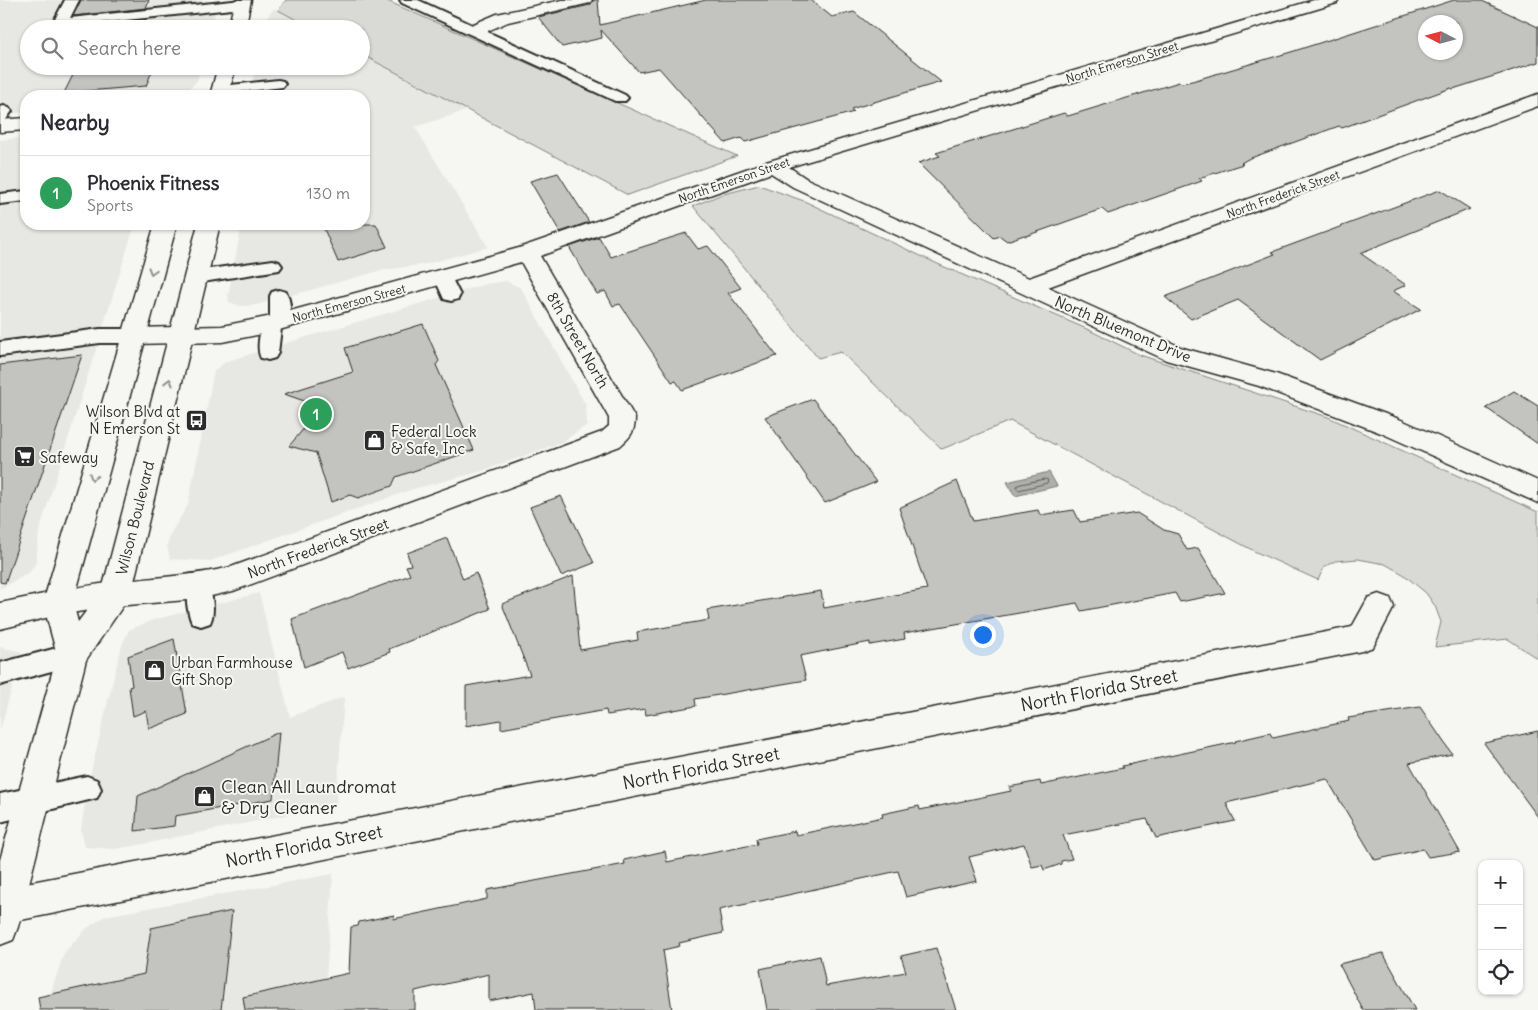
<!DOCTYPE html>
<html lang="en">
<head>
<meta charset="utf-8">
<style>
	:root { --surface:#fff; --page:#f2f2f3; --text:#2b2b33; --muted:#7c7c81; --line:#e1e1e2; --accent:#2b2b2b }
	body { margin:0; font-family:Delius,sans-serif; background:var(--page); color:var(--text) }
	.controls { position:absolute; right:15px; bottom:15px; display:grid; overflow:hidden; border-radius:10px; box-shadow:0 1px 4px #0004 }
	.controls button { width:45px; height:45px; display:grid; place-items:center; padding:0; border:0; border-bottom:1px solid var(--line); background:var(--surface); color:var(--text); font:25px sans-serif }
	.compass { position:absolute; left:1418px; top:15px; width:45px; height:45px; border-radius:50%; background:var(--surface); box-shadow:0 1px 4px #0004; rotate:276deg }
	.you { position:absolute; left:982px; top:634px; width:18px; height:18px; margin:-12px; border:4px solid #fff; border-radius:50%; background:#1a73e8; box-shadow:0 0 0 8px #1a73e833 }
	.badge { display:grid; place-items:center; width:32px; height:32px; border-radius:50%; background:var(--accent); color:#fff; font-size:16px; font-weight:700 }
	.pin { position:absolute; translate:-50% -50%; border:2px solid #fff; box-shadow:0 1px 5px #0006 }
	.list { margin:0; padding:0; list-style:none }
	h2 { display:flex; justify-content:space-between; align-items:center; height:65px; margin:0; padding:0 20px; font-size:21px }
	h2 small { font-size:16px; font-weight:400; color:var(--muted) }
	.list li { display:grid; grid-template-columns:32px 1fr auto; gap:15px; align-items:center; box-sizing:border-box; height:75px; padding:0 20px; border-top:1px solid var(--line) }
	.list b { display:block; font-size:19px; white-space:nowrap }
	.list p { margin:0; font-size:16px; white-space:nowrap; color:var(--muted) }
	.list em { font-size:16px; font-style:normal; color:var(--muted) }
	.icon { flex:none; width:28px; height:28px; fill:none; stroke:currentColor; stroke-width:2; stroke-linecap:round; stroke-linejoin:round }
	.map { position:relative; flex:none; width:1538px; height:1010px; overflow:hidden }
	.search { position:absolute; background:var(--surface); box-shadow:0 1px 4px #0004; left:20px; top:20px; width:350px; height:55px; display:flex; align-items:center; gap:12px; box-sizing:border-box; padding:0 18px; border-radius:28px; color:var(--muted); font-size:19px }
	.panel { position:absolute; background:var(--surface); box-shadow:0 1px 4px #0004; left:20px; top:90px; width:350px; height:140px; border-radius:20px }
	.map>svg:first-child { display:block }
	.built { fill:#e7e7e3 }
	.green { fill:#d9d9d5; stroke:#828280 }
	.water { fill:#aeaeab; stroke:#7a7a78 }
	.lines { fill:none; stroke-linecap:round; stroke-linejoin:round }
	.shore { stroke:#5f5f5e; stroke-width:1 }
	.building { fill:#c3c3c0; stroke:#2b2b2b; fill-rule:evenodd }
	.service-casing { stroke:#2b2b2b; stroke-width:4 }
	.minor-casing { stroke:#2b2b2b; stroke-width:3 }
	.secondary-casing { stroke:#2b2b2b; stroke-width:3 }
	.service { fill:#f6f6f2; fill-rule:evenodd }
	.minor { fill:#f6f6f2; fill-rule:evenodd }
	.secondary { fill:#f6f6f2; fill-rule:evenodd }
	.oneway { stroke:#90908e }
	.labels { text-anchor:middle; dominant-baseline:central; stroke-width:4; stroke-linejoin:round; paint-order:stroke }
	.far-street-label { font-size:12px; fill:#2b2b2b; stroke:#f6f6f2 }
	.street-label { font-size:15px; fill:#2b2b2b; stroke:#f6f6f2 }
	.poi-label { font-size:15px; fill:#2b2b2b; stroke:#f6f6f2; text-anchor:start }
	.near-street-label { font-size:18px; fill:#2b2b2b; stroke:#f6f6f2 }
	.near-poi-label { font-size:18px; fill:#2b2b2b; stroke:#f6f6f2; text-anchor:start }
</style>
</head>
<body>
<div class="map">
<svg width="1538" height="1010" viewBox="0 0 1538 1010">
	<rect width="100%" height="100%" fill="#f6f6f2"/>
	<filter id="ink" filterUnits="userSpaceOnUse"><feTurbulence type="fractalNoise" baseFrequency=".02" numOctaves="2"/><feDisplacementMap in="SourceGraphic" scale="10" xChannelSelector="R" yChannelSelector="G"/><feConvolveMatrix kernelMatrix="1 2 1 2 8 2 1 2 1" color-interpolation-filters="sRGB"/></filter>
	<g filter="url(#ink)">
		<g class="built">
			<polygon points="0,0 208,0 210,7 215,14 212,29 29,29 29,66 201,66 197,81 189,89 174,95 164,96 26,96 26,112 0,115"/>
			<polygon points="274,9 278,10 314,29 265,29 269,14"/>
			<polygon points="361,54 468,110 415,127 488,247 426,264 379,271 256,305 240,306 229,302 228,296 242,224 364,224 364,96 249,96 256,66 361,66"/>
			<polygon points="26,137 26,224 135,224 39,532 36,562 30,572 0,589 0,140"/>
			<polygon points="506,281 521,288 586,406 587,425 562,442 479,472 413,489 210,561 170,559 167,545 172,531 188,505 214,371 225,362 269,348 486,284"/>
			<polygon points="259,593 290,717 344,697 336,805 133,846 114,849 85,847 81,830 87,789 115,672 122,645 129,630 153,620"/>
			<polygon points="0,647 22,652 0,730"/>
			<polygon points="333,874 324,1010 45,1010 64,953 86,929 105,916"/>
		</g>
		<g class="green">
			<polygon points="286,0 385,0 737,156 628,195 361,54 361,29 314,29 278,10"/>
			<polygon points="759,185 804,201 940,265 1089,330 1140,355 1328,417 1538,512 1538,659 1508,639 1435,647 1441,622 1435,606 1426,593 1403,574 1385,564 1358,559 1335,561 1324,567 1318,580 1256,552 1010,421 942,449 841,352 818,358 693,206 720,195"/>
		</g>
		<polygon class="water" points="1049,472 1057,486 1015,496 1007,482"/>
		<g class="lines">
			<polygon class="shore" points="1045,479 1048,480 1047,483 1019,490 1016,488 1018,485"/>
		</g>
		<g class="building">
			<polygon points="81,0 149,0 146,8 73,16"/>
			<polygon points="594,0 598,0 600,25 706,0 811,0 832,17 854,12 941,82 851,109 854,112 745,142 741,138 725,143 659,68 639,72 601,30 602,38 562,47 538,17 590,5"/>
			<path d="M1454,0H1480L1538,27V62L1453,89L1451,88L1342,128L1339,126L1248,159L1241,163L1243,164L1199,178L1202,181L1108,214L1102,209L1026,236L1024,235L1007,241L1000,236L994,238L918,163L940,156L936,153L1064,113L1068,116L1179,82L1182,83L1192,81L1291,52ZM1426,22H1456V52H1426Z"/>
			<polygon points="141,20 138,29 63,29 64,27 68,28"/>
			<polygon points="70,66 154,66 146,86 64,93 77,67"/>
			<polygon points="558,173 589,222 560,232 530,181"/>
			<polygon points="1440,190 1470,209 1360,253 1406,285 1393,291 1421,309 1320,360 1238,300 1191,319 1165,297 1275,254 1272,252"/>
			<polygon points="322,224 376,224 387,247 338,262"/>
			<polygon points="686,233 698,249 708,246 741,288 728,293 777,356 682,390 676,381 672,382 620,304 613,306 605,291 597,294 569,247 599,237 611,257"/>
			<polygon points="423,324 439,361 436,365 474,450 396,477 392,486 358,498 350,495 331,502 316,453 289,446 322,407 284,394 353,372 345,348"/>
			<polygon points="82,355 5,583 0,582 0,365"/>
			<polygon points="1514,391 1538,406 1538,444 1486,408"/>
			<polygon points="813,399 876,482 825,503 765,417"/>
			<polygon points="957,481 973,521 1038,510 1040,515 1074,510 1080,522 1137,513 1164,530 1178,534 1187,550 1198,548 1225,593 1180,602 1175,593 1081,611 1077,603 904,633 905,639 870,645 870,642 800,656 806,680 695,699 696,706 646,715 645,709 607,715 606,710 501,729 501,720 466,726 466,686 530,675 502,604 573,576 580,650 638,640 637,632 709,620 707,610 821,591 824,608 927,589 899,508"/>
			<polygon points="561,496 594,563 561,576 530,507"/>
			<polygon points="447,538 463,579 476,573 490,609 389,649 390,652 348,668 342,652 304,667 292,619 410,575 406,566 411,565 407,553"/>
			<polygon points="174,639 187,714 149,729 146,711 133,716 129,687 132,686 128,656"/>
			<polygon points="1420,707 1452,754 1409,763 1460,852 1428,857 1423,849 1375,860 1327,779 1226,803 1235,821 1156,838 1147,819 1063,835 1072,859 1061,861 1061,864 1044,870 1042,865 1032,867 1024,844 969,857 977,881 906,897 898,871 719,910 723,933 679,943 680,946 663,950 672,1010 536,1010 534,992 489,1001 489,974 415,991 415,1010 245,1010 243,997 349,973 351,927 358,926 359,922 394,915 393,919 487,899 487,890 625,864 624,860 665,851 667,862 757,844 756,839 795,831 796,835 883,817 882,814 919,806 920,810 1011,791 1009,787 1040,781 1041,785 1123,768 1122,766 1236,742 1235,741 1270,733 1273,738 1349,721 1348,718"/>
			<polygon points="1538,731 1538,817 1484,743"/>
			<polygon points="279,732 273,799 175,816 174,826 135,831 138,796"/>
			<polygon points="232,911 221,1010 40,1010 38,997 144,974 151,928"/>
			<polygon points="936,948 956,1010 767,1010 760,969 820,956 826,986 906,972 901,956"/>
			<polygon points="1383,953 1415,1010 1363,1010 1339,964"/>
		</g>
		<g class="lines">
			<defs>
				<g id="service">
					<polygon points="65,0 79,0 70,18 242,0 249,4 242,8 68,26 57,22 55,19"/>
					<polygon points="400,0 418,0 625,95 628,98 625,101 615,101 402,3"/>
					<polygon points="278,80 283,81 285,84 283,87 221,94 216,93 214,90 216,87 221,86"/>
					<polygon points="4,106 9,108 12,111 5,121 0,123 0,107"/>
					<polygon points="26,191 26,201 0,204 0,194"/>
					<polygon points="273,260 279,262 282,266 279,270 196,283 190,281 187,277 190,273 196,271"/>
					<polygon points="443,271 449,273 460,295 458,299 451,301 444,299 434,277 437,273"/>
					<path d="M279,290L286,292C291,300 292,319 287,326L281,328L278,353L275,358L268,360L261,358C256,349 260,328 265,319L270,318V296L272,292Z"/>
					<polygon points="100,329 134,329 141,331 144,336 141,341 134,343 100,343 0,356 0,342"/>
					<path d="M198,577L206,580C212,592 216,611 210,623L201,626L192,623C187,611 184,592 190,580Z"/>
					<polygon points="72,644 81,647 85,655 81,663 0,685 0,663"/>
					<polygon points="87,776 97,780 101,789 97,798 0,822 0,794"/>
				</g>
				<g id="minor">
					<polygon points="562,0 592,0 590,3 508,22 481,34 469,34 467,30 469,26 497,14"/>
					<path d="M1314,0H1339L1337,3L789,167L807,179L1029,278L1538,94V106L1048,287L1183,348L1276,374L1399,419L1538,481V503L1381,433L1259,386L1166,360L793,187L771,173L540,256L635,418C635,432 630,437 620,446L233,591L198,599L116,606L58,615L0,629V603C39,595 78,586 117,582C156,577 193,576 231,567L602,432L609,426V418L521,262L272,332L222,342L134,344L126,342L122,336L126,330L134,328L222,326L272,316L519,248L766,162Z"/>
					<polygon points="26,118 26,130 0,132 0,120"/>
					<polygon points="1379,594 1390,598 1394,607 1373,647 1362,651 6,923 0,921 0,889 6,887 1352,627 1368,598"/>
				</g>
				<g id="secondary">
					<polygon points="235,0 251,0 245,29 228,29"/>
					<polygon points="218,66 236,66 228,96 210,96"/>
					<polygon points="155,224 177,224 73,603 78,622 102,590 198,224 220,224 131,594 86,660 18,927 13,940 0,945 0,860 57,655 43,603"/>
				</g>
			</defs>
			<use href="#service" class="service-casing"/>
			<use href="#minor" class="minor-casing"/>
			<use href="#secondary" class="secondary-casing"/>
			<use href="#service" class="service"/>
			<use href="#minor" class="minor"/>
			<use href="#secondary" class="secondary"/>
		</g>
		<defs><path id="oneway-chevron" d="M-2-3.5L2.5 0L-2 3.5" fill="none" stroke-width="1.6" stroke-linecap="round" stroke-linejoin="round" transform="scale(1.25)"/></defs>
		<g class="oneway">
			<use href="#oneway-chevron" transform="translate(152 271) rotate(106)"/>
			<use href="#oneway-chevron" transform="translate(169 382) rotate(-76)"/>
			<use href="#oneway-chevron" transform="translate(93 477) rotate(106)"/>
		</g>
	</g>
	<defs>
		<symbol id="bus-square" viewBox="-11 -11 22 22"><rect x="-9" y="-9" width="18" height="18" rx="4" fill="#2b2b2b" stroke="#f6f6f2"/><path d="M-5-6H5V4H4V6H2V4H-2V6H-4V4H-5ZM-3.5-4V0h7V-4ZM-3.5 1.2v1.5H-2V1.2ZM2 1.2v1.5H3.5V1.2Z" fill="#fff"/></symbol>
		<symbol id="shop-square" viewBox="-11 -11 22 22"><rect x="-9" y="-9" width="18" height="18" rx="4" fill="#2b2b2b" stroke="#f6f6f2"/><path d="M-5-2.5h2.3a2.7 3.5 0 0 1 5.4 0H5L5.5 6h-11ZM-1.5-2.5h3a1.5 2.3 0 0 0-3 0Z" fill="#fff"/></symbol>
		<symbol id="supermarket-square" viewBox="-11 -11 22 22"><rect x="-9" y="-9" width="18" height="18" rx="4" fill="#2b2b2b" stroke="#f6f6f2"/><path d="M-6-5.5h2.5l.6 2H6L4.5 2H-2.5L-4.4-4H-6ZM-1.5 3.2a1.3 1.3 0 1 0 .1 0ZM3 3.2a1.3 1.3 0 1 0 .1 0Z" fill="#fff"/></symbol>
	</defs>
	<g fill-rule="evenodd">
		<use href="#bus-square" x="184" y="408" width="25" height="25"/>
		<use href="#shop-square" x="362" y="428" width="25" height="25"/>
		<use href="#supermarket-square" x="12" y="444" width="25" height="25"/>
		<use href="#shop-square" x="142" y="658" width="25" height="25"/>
		<use href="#shop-square" x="192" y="784" width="25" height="25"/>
	</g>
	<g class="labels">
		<g class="far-street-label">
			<text transform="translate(1122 62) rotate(-17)">North Emerson Street</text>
			<text transform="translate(734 180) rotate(-19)">North Emerson Street</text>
			<text transform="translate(1283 194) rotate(-20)">North Frederick Street</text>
			<text transform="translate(349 303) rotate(-15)">North Emerson Street</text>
		</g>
		<g class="street-label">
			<text transform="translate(1123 329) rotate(23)">North Bluemont Drive</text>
			<text transform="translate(578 340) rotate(60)">8th Street North</text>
			<text transform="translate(135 518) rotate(-76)">Wilson Boulevard</text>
			<text transform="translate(318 548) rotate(-20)">North Frederick Street</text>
		</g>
		<g class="poi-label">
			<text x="180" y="411" text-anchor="end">Wilson Blvd at<tspan x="180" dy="17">N Emerson St</tspan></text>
			<text x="391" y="431">Federal Lock<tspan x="391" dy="17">&amp; Safe, Inc</tspan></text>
			<text x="40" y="457">Safeway</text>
			<text x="171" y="662">Urban Farmhouse<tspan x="171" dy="17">Gift Shop</tspan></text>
		</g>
		<g class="near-street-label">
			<text transform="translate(1099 690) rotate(-11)">North Florida Street</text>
			<text transform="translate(701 768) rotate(-11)">North Florida Street</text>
			<text transform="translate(304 846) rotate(-11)">North Florida Street</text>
		</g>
		<g class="near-poi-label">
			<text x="221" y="786">Clean All Laundromat<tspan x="221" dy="21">&amp; Dry Cleaner</tspan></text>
		</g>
	</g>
</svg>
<div class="controls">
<button>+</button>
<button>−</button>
<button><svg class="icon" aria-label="locate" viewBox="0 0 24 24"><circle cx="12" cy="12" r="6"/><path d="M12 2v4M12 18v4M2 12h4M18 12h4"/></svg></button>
</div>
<svg class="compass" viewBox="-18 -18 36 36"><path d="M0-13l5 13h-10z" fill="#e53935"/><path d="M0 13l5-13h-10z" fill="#7c7c81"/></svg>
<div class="you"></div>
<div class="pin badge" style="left:316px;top:414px;background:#2e9e5b">1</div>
<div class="search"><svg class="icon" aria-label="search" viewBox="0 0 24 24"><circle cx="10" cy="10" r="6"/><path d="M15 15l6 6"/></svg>Search here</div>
<section class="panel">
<h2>Nearby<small></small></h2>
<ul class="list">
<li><span class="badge" style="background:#2e9e5b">1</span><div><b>Phoenix Fitness</b><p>Sports</p></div><em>130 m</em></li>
</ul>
</section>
</div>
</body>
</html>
